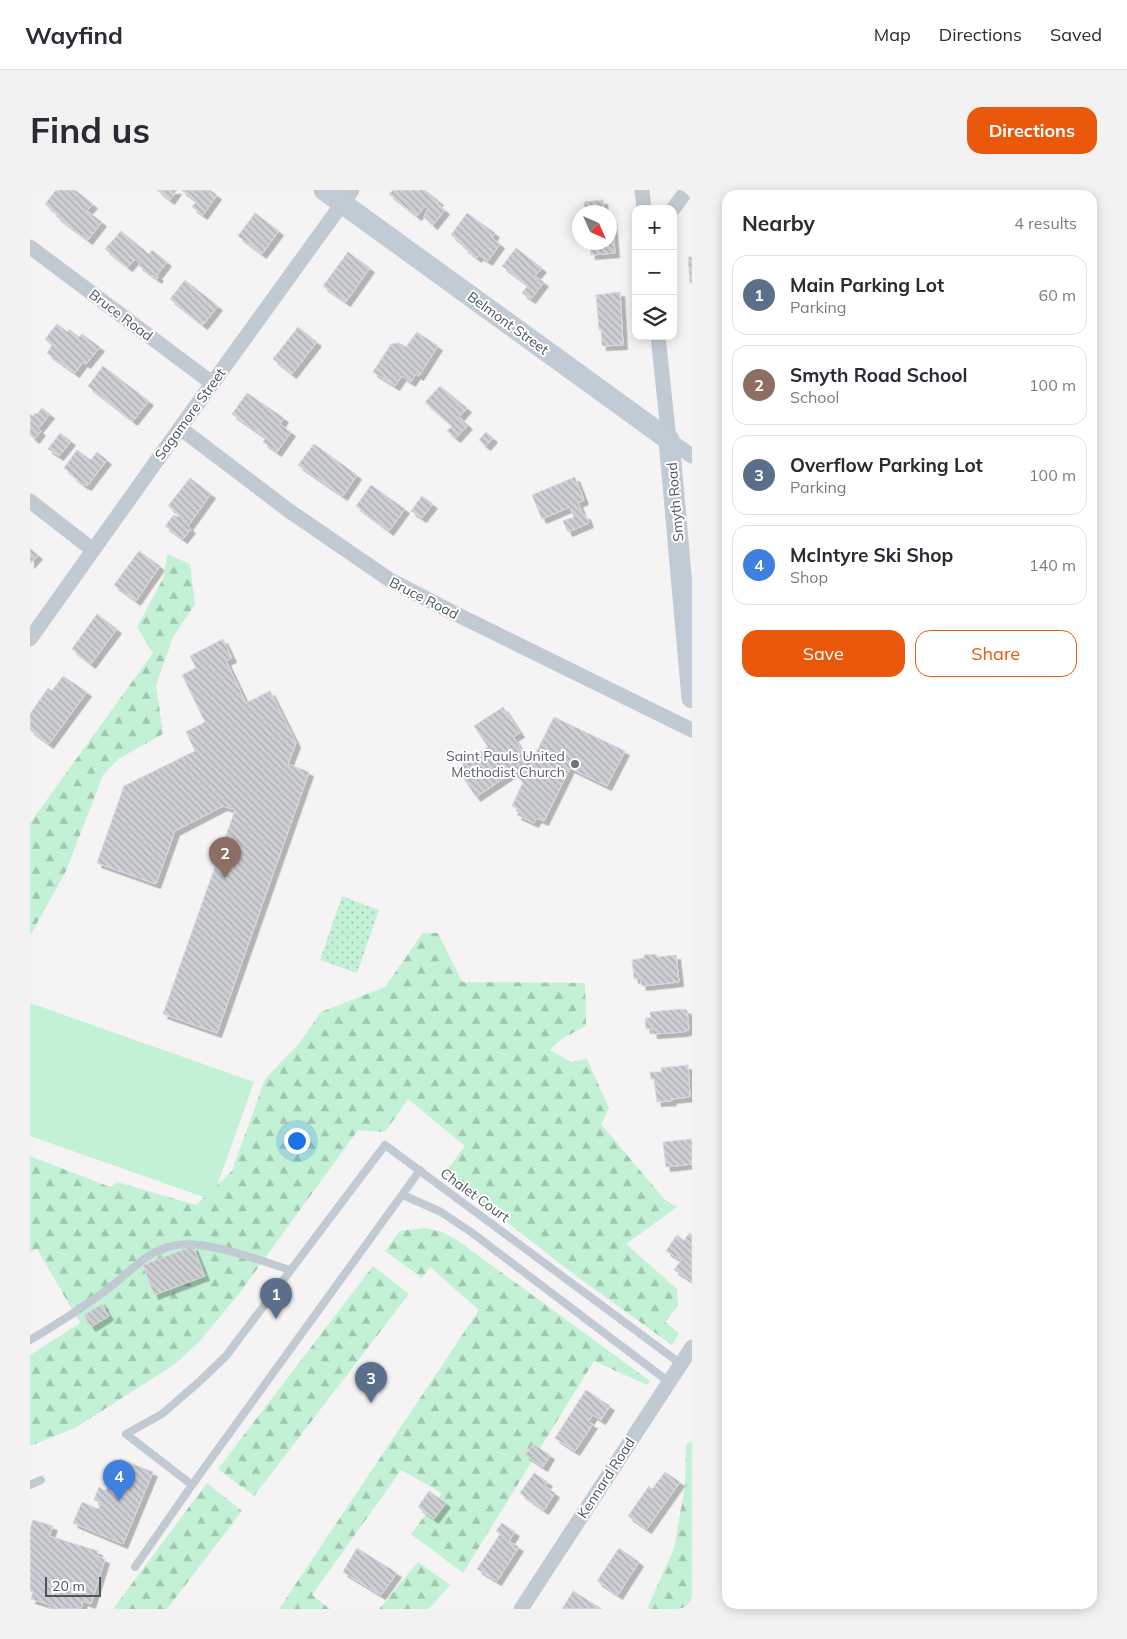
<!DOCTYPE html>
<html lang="en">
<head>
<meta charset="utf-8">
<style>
	:root { --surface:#fff; --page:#f2f2f3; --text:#2b2b33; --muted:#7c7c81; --line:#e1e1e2; --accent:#ea580c }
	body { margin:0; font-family:Mulish,sans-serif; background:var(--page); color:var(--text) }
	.controls { position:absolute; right:15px; top:15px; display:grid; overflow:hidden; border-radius:10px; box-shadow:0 2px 12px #0003 }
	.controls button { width:45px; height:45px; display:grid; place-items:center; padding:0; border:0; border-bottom:1px solid var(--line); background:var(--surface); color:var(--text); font:25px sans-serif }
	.compass { position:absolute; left:542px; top:15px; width:45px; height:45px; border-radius:50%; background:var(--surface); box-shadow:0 2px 12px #0003; rotate:135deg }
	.scale { position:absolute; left:15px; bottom:12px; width:56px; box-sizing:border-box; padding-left:5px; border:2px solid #4a5661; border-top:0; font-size:14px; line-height:18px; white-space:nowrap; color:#4a5661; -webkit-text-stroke:4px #fff; paint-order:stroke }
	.you { position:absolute; left:266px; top:950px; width:18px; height:18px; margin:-12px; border:4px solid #fff; border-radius:50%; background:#1a73e8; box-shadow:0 0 0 8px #1a73e833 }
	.badge { display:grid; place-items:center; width:32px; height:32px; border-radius:50%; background:var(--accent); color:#fff; font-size:16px; font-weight:700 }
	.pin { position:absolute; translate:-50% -41px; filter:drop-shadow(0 1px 2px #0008) }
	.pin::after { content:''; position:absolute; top:26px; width:18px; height:15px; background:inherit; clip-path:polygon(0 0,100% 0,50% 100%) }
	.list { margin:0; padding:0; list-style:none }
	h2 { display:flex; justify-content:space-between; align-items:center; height:65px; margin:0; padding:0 20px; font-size:21px }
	h2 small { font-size:16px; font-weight:400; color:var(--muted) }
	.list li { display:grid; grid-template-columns:32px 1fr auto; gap:15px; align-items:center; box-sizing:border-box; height:80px; margin:0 10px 10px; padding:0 10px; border:1px solid var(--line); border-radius:15px }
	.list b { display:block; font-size:19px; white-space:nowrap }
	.list p { margin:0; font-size:16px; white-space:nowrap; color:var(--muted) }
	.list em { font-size:16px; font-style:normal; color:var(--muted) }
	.actions { display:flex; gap:10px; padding:15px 20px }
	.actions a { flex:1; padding:11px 0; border:1px solid var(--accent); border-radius:15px; text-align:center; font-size:18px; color:var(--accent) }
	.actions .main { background:var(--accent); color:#fff }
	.icon { flex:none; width:28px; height:28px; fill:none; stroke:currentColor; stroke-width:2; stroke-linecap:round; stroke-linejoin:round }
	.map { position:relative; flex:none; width:662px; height:1419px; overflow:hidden; border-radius:15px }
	header { display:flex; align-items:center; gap:30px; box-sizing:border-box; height:70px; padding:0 25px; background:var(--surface); border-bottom:1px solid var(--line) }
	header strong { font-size:24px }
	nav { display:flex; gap:28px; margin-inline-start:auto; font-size:18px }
	.intro { display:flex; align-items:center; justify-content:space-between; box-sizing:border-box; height:120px; padding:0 30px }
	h1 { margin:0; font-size:35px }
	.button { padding:12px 22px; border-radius:15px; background:var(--accent); color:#fff; font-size:18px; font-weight:700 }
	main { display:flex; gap:30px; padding:0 30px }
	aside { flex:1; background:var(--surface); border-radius:15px; box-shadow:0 2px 12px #0003 }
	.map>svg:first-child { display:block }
	.grass { fill:url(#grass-dots) }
	.forest { fill:url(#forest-firs) }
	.pitch { fill:#c3f1d5 }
	.building { fill:url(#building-back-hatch); stroke:#d7d9de; filter:url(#shadow) }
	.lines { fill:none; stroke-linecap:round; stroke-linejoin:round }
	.lane { stroke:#c1cad2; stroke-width:8 }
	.street { stroke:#c1cad2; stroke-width:15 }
	.secondary { stroke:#c1cbd6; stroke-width:21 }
	.worship-dot { fill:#6b7280; stroke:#fff; stroke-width:2 }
	.labels { text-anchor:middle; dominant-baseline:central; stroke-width:4; stroke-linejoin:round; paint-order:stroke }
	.street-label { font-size:14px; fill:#4a5661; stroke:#fff }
	.worship-label { font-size:14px; fill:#5b616d; stroke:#fff; text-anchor:end }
</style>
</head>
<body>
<header>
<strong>Wayfind</strong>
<nav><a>Map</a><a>Directions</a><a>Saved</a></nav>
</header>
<div class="intro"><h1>Find us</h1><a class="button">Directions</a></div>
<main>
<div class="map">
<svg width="662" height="1419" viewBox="0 0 662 1419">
	<defs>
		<pattern id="grass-dots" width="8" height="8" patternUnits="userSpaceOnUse" patternTransform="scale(1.25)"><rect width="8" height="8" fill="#c3f1d5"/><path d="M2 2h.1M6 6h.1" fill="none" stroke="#a0c6b0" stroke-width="1.8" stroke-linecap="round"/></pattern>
		<pattern id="forest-firs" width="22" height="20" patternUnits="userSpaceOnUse" patternTransform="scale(1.25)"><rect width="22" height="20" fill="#c3f1d5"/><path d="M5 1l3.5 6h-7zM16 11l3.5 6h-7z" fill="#a0c6b0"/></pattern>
		<pattern id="building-back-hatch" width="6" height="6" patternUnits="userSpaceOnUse" patternTransform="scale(1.25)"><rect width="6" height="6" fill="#cdcfd5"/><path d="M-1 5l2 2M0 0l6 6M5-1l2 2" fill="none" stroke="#a8abb0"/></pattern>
		<filter id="shadow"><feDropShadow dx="4.5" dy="4.5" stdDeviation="0" flood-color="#0004"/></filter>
	</defs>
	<rect width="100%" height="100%" fill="#f5f3f3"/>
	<polygon class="grass" points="312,706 349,720 327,783 290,770"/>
	<g class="forest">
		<polygon points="137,364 160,374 165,414 143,447 126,495 133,544 88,569 73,585 36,681 0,746 0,633 123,463 107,437 134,387"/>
		<polygon points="393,743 408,743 432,792 555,793 556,836 531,849 520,860 541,872 557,869 579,918 571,934 634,1009 647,1017 596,1054 647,1099 648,1116 635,1132 649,1143 642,1155 538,1080 415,983 435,956 378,909 355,942 328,940 208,1105 169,1152 145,1174 45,1238 0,1256 0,1165 50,1133 7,1059 0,1062 0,966 80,997 87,992 166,1015 202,981 235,889 268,855 291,822 355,797"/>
		<polygon points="394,1038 412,1042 427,1050 620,1191 617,1195 564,1171 433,1383 381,1344 412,1303 371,1280 282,1405 300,1419 249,1419 449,1120 400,1077 392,1088 355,1061 370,1041"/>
		<polygon points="343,1076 379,1104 224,1306 188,1279"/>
		<polygon points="662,1251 662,1409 655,1419 617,1419 644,1358 655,1296 656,1255"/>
		<polygon points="177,1293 212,1321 137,1419 83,1419"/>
		<polygon points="388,1372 420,1395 399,1419 349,1419"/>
	</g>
	<polygon class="pitch" points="0,813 224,892 182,1010 0,946"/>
	<g class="building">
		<polygon points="26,0 45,0 63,14 57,21 72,32 58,50 26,26 28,25 15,14"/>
		<polygon points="127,0 147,0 140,10"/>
		<polygon points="151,0 180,0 187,5 173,25 162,17 167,11"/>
		<polygon points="363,0 395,0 409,11 407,13 415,20 403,35 394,27 398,19 395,16 387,26 359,4"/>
		<polygon points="573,10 574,22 555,22 554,12"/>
		<polygon points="225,23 249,41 232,64 208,46"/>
		<polygon points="437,23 465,43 462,48 470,54 458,71 449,65 447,68 433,57 435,55 421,45"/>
		<polygon points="580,29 582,29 585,63 561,65 560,52 580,52"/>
		<polygon points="91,41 119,64 122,60 137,72 127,85 129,87 127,89 108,75 110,73 105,69 98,77 75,59"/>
		<polygon points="486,58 512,78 505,86 514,92 501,109 492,103 498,95 472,76"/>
		<polygon points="318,62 340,78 316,112 293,96"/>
		<polygon points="658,67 662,67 662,93 660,93"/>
		<polygon points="155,90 188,116 173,135 140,109"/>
		<polygon points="590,102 593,155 572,156 571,139 569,140 566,105"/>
		<polygon points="27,134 38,142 39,139 49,147 52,144 70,157 56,174 53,172 45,183 17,163 22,155 15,149"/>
		<polygon points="268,137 287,152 262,184 243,169"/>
		<polygon points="387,142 408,156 389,186 386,184 381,192 372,186 365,196 343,182 361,154 369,153 376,157"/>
		<polygon points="73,176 119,211 103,231 58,196"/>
		<polygon points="410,196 437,218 429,227 438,235 426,248 417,241 422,236 395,212"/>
		<polygon points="217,203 254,228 250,234 261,242 247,262 233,252 236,248 202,224"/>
		<polygon points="12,218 20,224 8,239 11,241 5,249 0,245 0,224 3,226 5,223 7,224"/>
		<polygon points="456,242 463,248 456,256 449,250"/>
		<polygon points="30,243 41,251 29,266 18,259"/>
		<polygon points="284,254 327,285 313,306 268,275"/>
		<polygon points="47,260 61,270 67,262 77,270 57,296 54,294 54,295 42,286 43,285 34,278"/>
		<polygon points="545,287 554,310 548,313 553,325 556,325 559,333 538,342 533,331 544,327 540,317 512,329 502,305"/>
		<polygon points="160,288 181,304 158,336 161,339 153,349 135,336 144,325 147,327 149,325 138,316"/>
		<polygon points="341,295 375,319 359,341 326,316"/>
		<polygon points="392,306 403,314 392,328 381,321"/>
		<polygon points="0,358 8,365 0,374"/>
		<polygon points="109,361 130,376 106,411 84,395"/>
		<polygon points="67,424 87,439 61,474 42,459"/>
		<polygon points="193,449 202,468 196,471 216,513 240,501 266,553 258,574 279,582 187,843 133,824 205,620 193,616 145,641 126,694 67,673 94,596 165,561 156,542 175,532 152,485 166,478 160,466"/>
		<polygon points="33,486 57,502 19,554 0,540 0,524 18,498 22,501"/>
		<polygon points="473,517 490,543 483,547 499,571 492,576 498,579 524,527 595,561 577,596 540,578 514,631 507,628 504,633 487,625 490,620 482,616 493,592 483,582 446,607 427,578 458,557 444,536"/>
		<polygon points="626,764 627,767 646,765 649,792 612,796 610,788 604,789 602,770 614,768 614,765"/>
		<polygon points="652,819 657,820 659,840 653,842 623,844 622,838 616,839 615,828 621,828 620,822"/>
		<polygon points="658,875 660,907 641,909 642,911 627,912 624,889 621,889 620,882 632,882 631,878"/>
		<polygon points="662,949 662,974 636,977 633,952"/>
		<polygon points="659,1043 662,1045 662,1091 644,1080 651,1070 636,1061 647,1045 654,1051"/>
		<polygon points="163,1056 175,1086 124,1105 113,1075"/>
		<polygon points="72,1114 79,1126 61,1137 54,1125"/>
		<polygon points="556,1200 580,1216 571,1230 563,1225 558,1232 563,1234 545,1261 525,1248"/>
		<polygon points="503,1254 520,1265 513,1277 495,1265"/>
		<polygon points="90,1269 123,1282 93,1354 43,1333 52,1312 68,1319 71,1313 64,1310 69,1297 76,1301"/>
		<polygon points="635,1282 650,1292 617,1339 598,1326 619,1296 622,1299"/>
		<polygon points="504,1283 518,1292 515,1296 525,1303 514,1320 490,1303"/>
		<polygon points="399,1301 416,1313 404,1329 388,1317"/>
		<polygon points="3,1330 23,1336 19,1346 68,1361 67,1366 75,1369 61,1414 53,1411 51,1419 19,1419 20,1415 1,1409 3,1402 0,1401 0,1339"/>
		<polygon points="472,1333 485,1342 479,1351 489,1357 467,1391 447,1379 470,1344 466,1341"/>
		<polygon points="327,1358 367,1383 351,1405 313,1382"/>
		<polygon points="589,1358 609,1372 588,1405 567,1391"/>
		<polygon points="543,1401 572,1419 532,1419"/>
	</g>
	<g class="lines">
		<g class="lane">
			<polyline points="373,1005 411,1022 441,1042 639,1192"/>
			<path d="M0,1150C27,1134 54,1117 79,1098C99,1083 117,1061 142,1056C172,1048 229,1070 260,1080"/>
			<polyline points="0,1295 11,1290"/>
			<polyline points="162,1295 96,1244 132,1224 170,1191 196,1166 355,955 651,1174"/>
			<polyline points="105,1377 162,1295 390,980"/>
		</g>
		<g class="street">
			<polyline points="612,0 614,19"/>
			<polyline points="643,19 657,0"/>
			<polyline points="0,57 182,193"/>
			<polyline points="628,146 639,250 662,266"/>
			<polyline points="150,238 258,320 360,390 420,421 662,540"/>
			<polyline points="0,311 63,360"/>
			<polyline points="0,449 150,238 322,0"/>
			<polyline points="491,1419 662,1157"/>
		</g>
		<polyline class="secondary" points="294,0 639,250 662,508"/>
	</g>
	<circle class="worship-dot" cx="545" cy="574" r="5"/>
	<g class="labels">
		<g class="street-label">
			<text transform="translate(91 125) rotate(37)">Bruce Road</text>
			<text transform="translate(478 133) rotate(36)">Belmont Street</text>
			<text transform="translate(160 224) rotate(-54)">Sagamore Street</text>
			<text transform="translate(645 312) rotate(-95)">Smyth Road</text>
			<text transform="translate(394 408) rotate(27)">Bruce Road</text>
			<text transform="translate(445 1005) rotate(36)">Chalet Court</text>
			<text transform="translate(576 1288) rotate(-57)">Kennard Road</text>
		</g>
		<g class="worship-label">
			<text x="535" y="566">Saint Pauls United<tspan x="535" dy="16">Methodist Church</tspan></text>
		</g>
	</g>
</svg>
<div class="controls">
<button>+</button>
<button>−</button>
<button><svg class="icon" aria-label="layers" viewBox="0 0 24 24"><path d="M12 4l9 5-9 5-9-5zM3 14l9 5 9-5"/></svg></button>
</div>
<svg class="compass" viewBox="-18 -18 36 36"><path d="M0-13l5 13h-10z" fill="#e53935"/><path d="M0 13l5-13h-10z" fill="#7c7c81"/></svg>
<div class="scale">20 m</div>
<div class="you"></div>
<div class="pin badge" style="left:246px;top:1129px;background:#5c6f8a">1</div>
<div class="pin badge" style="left:195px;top:688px;background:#8d6e63">2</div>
<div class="pin badge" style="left:341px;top:1213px;background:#5c6f8a">3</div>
<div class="pin badge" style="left:89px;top:1311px;background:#3f7fe0">4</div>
</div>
<aside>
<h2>Nearby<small>4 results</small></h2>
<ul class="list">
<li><span class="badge" style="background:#5c6f8a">1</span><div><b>Main Parking Lot</b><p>Parking</p></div><em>60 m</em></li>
<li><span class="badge" style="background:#8d6e63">2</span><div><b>Smyth Road School</b><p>School</p></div><em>100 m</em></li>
<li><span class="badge" style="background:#5c6f8a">3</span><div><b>Overflow Parking Lot</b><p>Parking</p></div><em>100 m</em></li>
<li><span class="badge" style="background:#3f7fe0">4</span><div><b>McIntyre Ski Shop</b><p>Shop</p></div><em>140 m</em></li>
</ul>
<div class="actions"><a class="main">Save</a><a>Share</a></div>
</aside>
</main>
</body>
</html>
